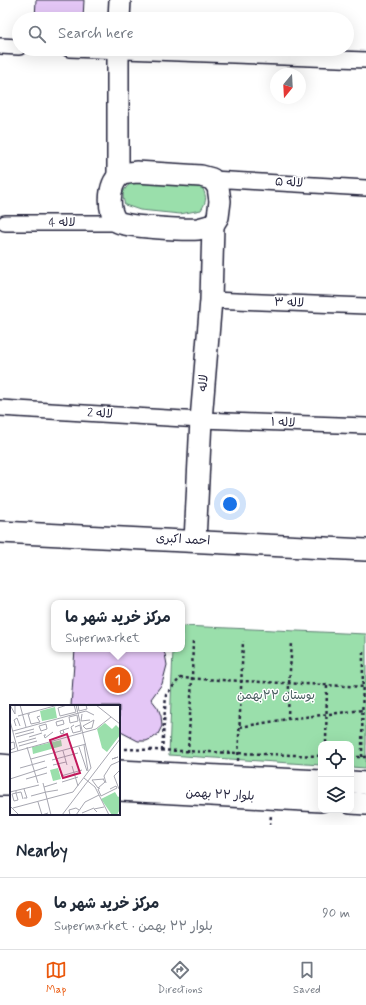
<!DOCTYPE html>
<html lang="en">
<head>
<meta charset="utf-8">
<style>
	:root { --surface:#fff; --page:#f2f2f3; --text:#1f2937; --muted:#747a83; --line:#e0e1e3; --accent:#ea580c }
	body { margin:0; font-family:Mynerve,"Playpen Sans Arabic",sans-serif; background:var(--page); color:var(--text) }
	.controls { position:absolute; right:12px; bottom:12px; display:grid; overflow:hidden; border-radius:8px; box-shadow:0 4px 16px #0002 }
	.controls button { width:36px; height:36px; display:grid; place-items:center; padding:0; border:0; border-bottom:1px solid var(--line); background:var(--surface); color:var(--text); font:20px sans-serif }
	.compass { position:absolute; left:270px; top:68px; width:36px; height:36px; border-radius:50%; background:var(--surface); box-shadow:0 4px 16px #0002; rotate:198deg }
	.you { position:absolute; left:230px; top:504px; width:14px; height:14px; margin:-10px; border:3px solid #fff; border-radius:50%; background:#1a73e8; box-shadow:0 0 0 6px #1a73e833 }
	.badge { display:grid; place-items:center; width:26px; height:26px; border-radius:50%; background:var(--accent); color:#fff; font-size:13px; font-weight:700 }
	.pin { position:absolute; translate:-50% -50%; border:2px solid #fff; box-shadow:0 1px 4px #0006 }
	.popup { position:absolute; left:51px; top:600px; width:134px; height:52px; box-sizing:border-box; display:grid; place-content:center; border-radius:8px; background:var(--surface); filter:drop-shadow(0 1px 3px #0005); font-size:13px; white-space:nowrap; color:var(--muted) }
	.popup b { font-size:15px; color:var(--text) }
	.popup::after { content:''; position:absolute; left:50%; top:100%; margin-left:-8px; border:8px solid transparent; border-top-color:var(--surface) }
	.list { margin:0; padding:0; list-style:none }
	h2 { display:flex; justify-content:space-between; align-items:center; height:52px; margin:0; padding:0 16px; font-size:17px }
	h2 small { font-size:13px; font-weight:400; color:var(--muted) }
	.list li { display:grid; grid-template-columns:26px 1fr auto; gap:12px; align-items:center; box-sizing:border-box; height:72px; padding:0 16px; border-top:1px solid var(--line) }
	.list b { display:block; font-size:15px; white-space:nowrap }
	.list p { margin:0; font-size:13px; white-space:nowrap; color:var(--muted) }
	.list em { font-size:13px; font-style:normal; color:var(--muted) }
	.icon { flex:none; width:22px; height:22px; fill:none; stroke:currentColor; stroke-width:2; stroke-linecap:round; stroke-linejoin:round }
	.map { position:relative; flex:none; width:366px; height:825px; overflow:hidden }
	.search { position:absolute; background:var(--surface); box-shadow:0 4px 16px #0002; left:12px; right:12px; top:12px; height:44px; display:flex; align-items:center; gap:10px; box-sizing:border-box; padding:0 14px; border-radius:22px; color:var(--muted); font-size:15px }
	.sheet { height:124px; background:var(--surface) }
	nav { display:flex; justify-content:space-around; align-items:center; box-sizing:border-box; height:56px; border-top:1px solid var(--line); background:var(--surface); font-size:11px; color:var(--muted) }
	nav a { display:grid; justify-items:center; gap:2px }
	nav .on { color:var(--accent) }
	.map>svg:first-child { display:block }
	.green { fill:#9adfab; stroke:#5e8073 }
	.building { fill:#e4c7f6; stroke:#22223b }
	.lines { fill:none; stroke-linecap:round; stroke-linejoin:round }
	.street-casing { stroke:#22223b; stroke-width:18 }
	.secondary-casing { stroke:#22223b; stroke-width:24 }
	.path { stroke:#22223b; stroke-width:2.5; stroke-dasharray:3 3; stroke-linecap:butt }
	.street { stroke:#fff; stroke-width:15 }
	.secondary { stroke:#fff; stroke-width:21 }
	.labels { text-anchor:middle; dominant-baseline:central; stroke-width:3; stroke-linejoin:round; paint-order:stroke }
	.street-label { font-size:12px; fill:#22223b; stroke:#fff }
	.park-label { font-size:12px; fill:#465b5d; stroke:#fff }
	.inset-road { fill:none; stroke:#a7a7b1; stroke-width:1 }
	.view { fill:#c2185b; fill-opacity:0.15; stroke:#c2185b; stroke-width:2 }
	.inset-edge { fill:none; stroke:#22223b; stroke-width:2 }
</style>
</head>
<body>
<div class="map">
<svg width="366" height="825" viewBox="0 0 366 825">
	<rect width="100%" height="100%" fill="#fff"/>
	<filter id="ink" filterUnits="userSpaceOnUse"><feTurbulence type="fractalNoise" baseFrequency=".025" numOctaves="2"/><feDisplacementMap in="SourceGraphic" scale="8" xChannelSelector="R" yChannelSelector="G"/><feConvolveMatrix kernelMatrix="1 2 1 2 8 2 1 2 1" color-interpolation-filters="sRGB"/></filter>
	<g filter="url(#ink)">
		<g class="green">
			<path d="M133,181L201,185C206,195 208,200 201,210L180,214L140,210L125,205C121,192 123,190 133,181Z"/>
			<polygon points="182,626 366,634 366,768 351,767 351,744 321,744 321,765 169,755 173,649 182,649"/>
		</g>
		<g class="building">
			<polygon points="36,0 84,0 83,19 35,19"/>
			<polygon points="75,649 161,649 165,654 167,665 162,684 151,699 158,708 161,716 162,726 158,734 153,738 146,741 138,741 119,731 119,706 71,706"/>
		</g>
		<g class="lines">
			<defs>
				<g id="street">
					<polyline points="0,46 19,47"/>
					<polyline points="69,49 366,60"/>
					<polyline points="212,179 366,188"/>
					<polyline points="5,223 119,223"/>
					<polyline points="211,300 366,306"/>
					<polyline points="0,408 201,420 366,426"/>
				</g>
				<g id="secondary">
					<polyline points="119,19 120,0"/>
					<polyline points="118,49 118,177"/>
					<path d="M136,172L201,176L212,179L218,187L220,201L218,217L213,225C208,226 203,228 198,229C187,230 125,227 118,222C107,214 108,185 119,176C123,173 131,173 136,172Z"/>
					<polyline points="0,532 366,550"/>
					<polyline points="195,541 201,420 211,300 213,225"/>
					<polyline points="0,765 11,766"/>
					<polyline points="119,771 321,781"/>
					<polyline points="351,782 366,783"/>
					<polyline points="0,785 11,785"/>
					<polyline points="119,790 321,801"/>
					<polyline points="351,803 366,804"/>
				</g>
			</defs>
			<use href="#street" class="street-casing"/>
			<use href="#secondary" class="secondary-casing"/>
			<g class="path">
				<polyline points="288,719 289,684 292,643"/>
				<polyline points="240,727 288,719 363,710"/>
				<polyline points="326,743 327,685"/>
				<polyline points="125,749 321,756"/>
				<polyline points="162,751 166,695 180,678 366,687"/>
				<polyline points="188,752 192,679 193,639"/>
				<polyline points="351,757 366,757"/>
				<polyline points="362,757 363,652"/>
				<polyline points="238,761 243,641"/>
				<polyline points="270,825 271,815"/>
			</g>
			<use href="#street" class="street"/>
			<use href="#secondary" class="secondary"/>
		</g>
	</g>
	<g class="labels">
		<g class="street-label">
			<text transform="translate(289 183) rotate(3)">لاله ۵</text>
			<text x="62" y="223">لاله 4</text>
			<text transform="translate(289 303) rotate(2)">لاله ۳</text>
			<text transform="translate(204 383) rotate(-85)">لاله</text>
			<text transform="translate(100 414) rotate(3)">لاله 2</text>
			<text transform="translate(283 423) rotate(2)">لاله ۱</text>
			<text transform="translate(183 540) rotate(3)">احمد اکبری</text>
			<text transform="translate(220 795) rotate(3)">بلوار ۲۲ بهمن</text>
		</g>
		<g class="park-label">
			<text x="276" y="696">بوستان ۲۲بهمن</text>
		</g>
	</g>
	<g transform="translate(10 705)">
		<rect width="110" height="110" fill="#fff"/>
		<path d="M45,2L47,13L32,16L30,6ZM95,18L102,24L106,20L110,24V30L97,47L92,43L87,24ZM51,35L52,41L23,49L22,42ZM48,63L51,74L43,76L40,65ZM105,87L108,92L110,91V104L107,110H102L91,94Z" fill="#9adfab"/>
		<path class="inset-road" d="M0,0L5,9V0M10,0L16,22M57,0L48,3L50,11L66,7L64,0M68,0L69,6L77,4L76,0M86,0L110,19M20,9H18L21,19L30,17L27,12L30,11M72,9L71,16L80,15M67,10L68,16L60,18L59,12ZM8,11L48,0M53,15L54,19L47,21L46,17ZM84,15L82,23L76,24L73,21ZM0,16L8,46M36,19L37,24L31,26L29,21ZM64,20L61,22L63,28L71,26L70,20L65,22M6,21L4,15L7,13L10,21M53,25L54,28L51,29L50,26L59,23M3,26L76,6L84,10M5,29L24,24M36,30H34L35,33L43,27M6,32L24,27M19,32L32,28M0,38L4,37L5,43L0,45M8,38L26,33M74,40L78,66M9,41L27,36M17,42L28,78M69,42L77,66M53,46L57,60M0,48L86,24L101,12M21,54L76,39M102,54L108,52L102,54M42,55L68,48M43,60L56,57M62,61L68,81M10,63L35,56M51,71L72,65M74,73L85,82L99,110M0,74L37,62M16,74L37,68M93,74L95,77L88,83L82,75L94,74M52,77L68,72M33,78L41,110M96,78L94,71L101,60L110,56M34,82L47,78M90,83L88,84L91,91L107,83L106,81L100,84M14,84L17,93H14M109,84L104,71L110,65M6,86V88L8,95L4,96L2,89L6,88L11,87L13,94M0,87L29,80M36,87L48,85M21,91L36,87M28,97L32,110L38,108M0,101L9,110M3,103L63,87L81,63L66,0M87,107L84,104L94,102M72,108L84,103M52,110L110,34M60,110L59,105L66,103L69,105M66,110L75,97L89,90"/>
		<path class="view" d="M57,29L70,68L53,73L40,35Z"/>
		<rect width="110" height="110" class="inset-edge"/>
	</g>
</svg>
<div class="controls">
<button><svg class="icon" aria-label="locate" viewBox="0 0 24 24"><circle cx="12" cy="12" r="6"/><path d="M12 2v4M12 18v4M2 12h4M18 12h4"/></svg></button>
<button><svg class="icon" aria-label="layers" viewBox="0 0 24 24"><path d="M12 4l9 5-9 5-9-5zM3 14l9 5 9-5"/></svg></button>
</div>
<svg class="compass" viewBox="-18 -18 36 36"><path d="M0-13l5 13h-10z" fill="#e53935"/><path d="M0 13l5-13h-10z" fill="#747a83"/></svg>
<div class="you"></div>
<div class="pin badge" style="left:118px;top:680px">1</div>
<div class="popup"><b>مرکز خرید شهر ما</b>Supermarket</div>
<div class="search"><svg class="icon" aria-label="search" viewBox="0 0 24 24"><circle cx="10" cy="10" r="6"/><path d="M15 15l6 6"/></svg>Search here</div>
</div>
<section class="sheet">
<h2>Nearby<small></small></h2>
<ul class="list">
<li><span class="badge">1</span><div><b>مرکز خرید شهر ما</b><p>Supermarket · بلوار ۲۲ بهمن</p></div><em>90 m</em></li>
</ul>
</section>
<nav>
<a class="on"><svg class="icon" aria-label="map" viewBox="0 0 24 24"><path d="M3 6l6-2 6 2 6-2v14l-6 2-6-2-6 2zM9 4v14M15 6v14"/></svg>Map</a>
<a><svg class="icon" aria-label="directions" viewBox="0 0 24 24"><path d="M12 3l9 9-9 9-9-9zM9 14v-3h6M13 9l2 2-2 2"/></svg>Directions</a>
<a><svg class="icon" aria-label="saved" viewBox="0 0 24 24"><path d="M7 4h10v16l-5-4-5 4z"/></svg>Saved</a>
</nav>
</body>
</html>
